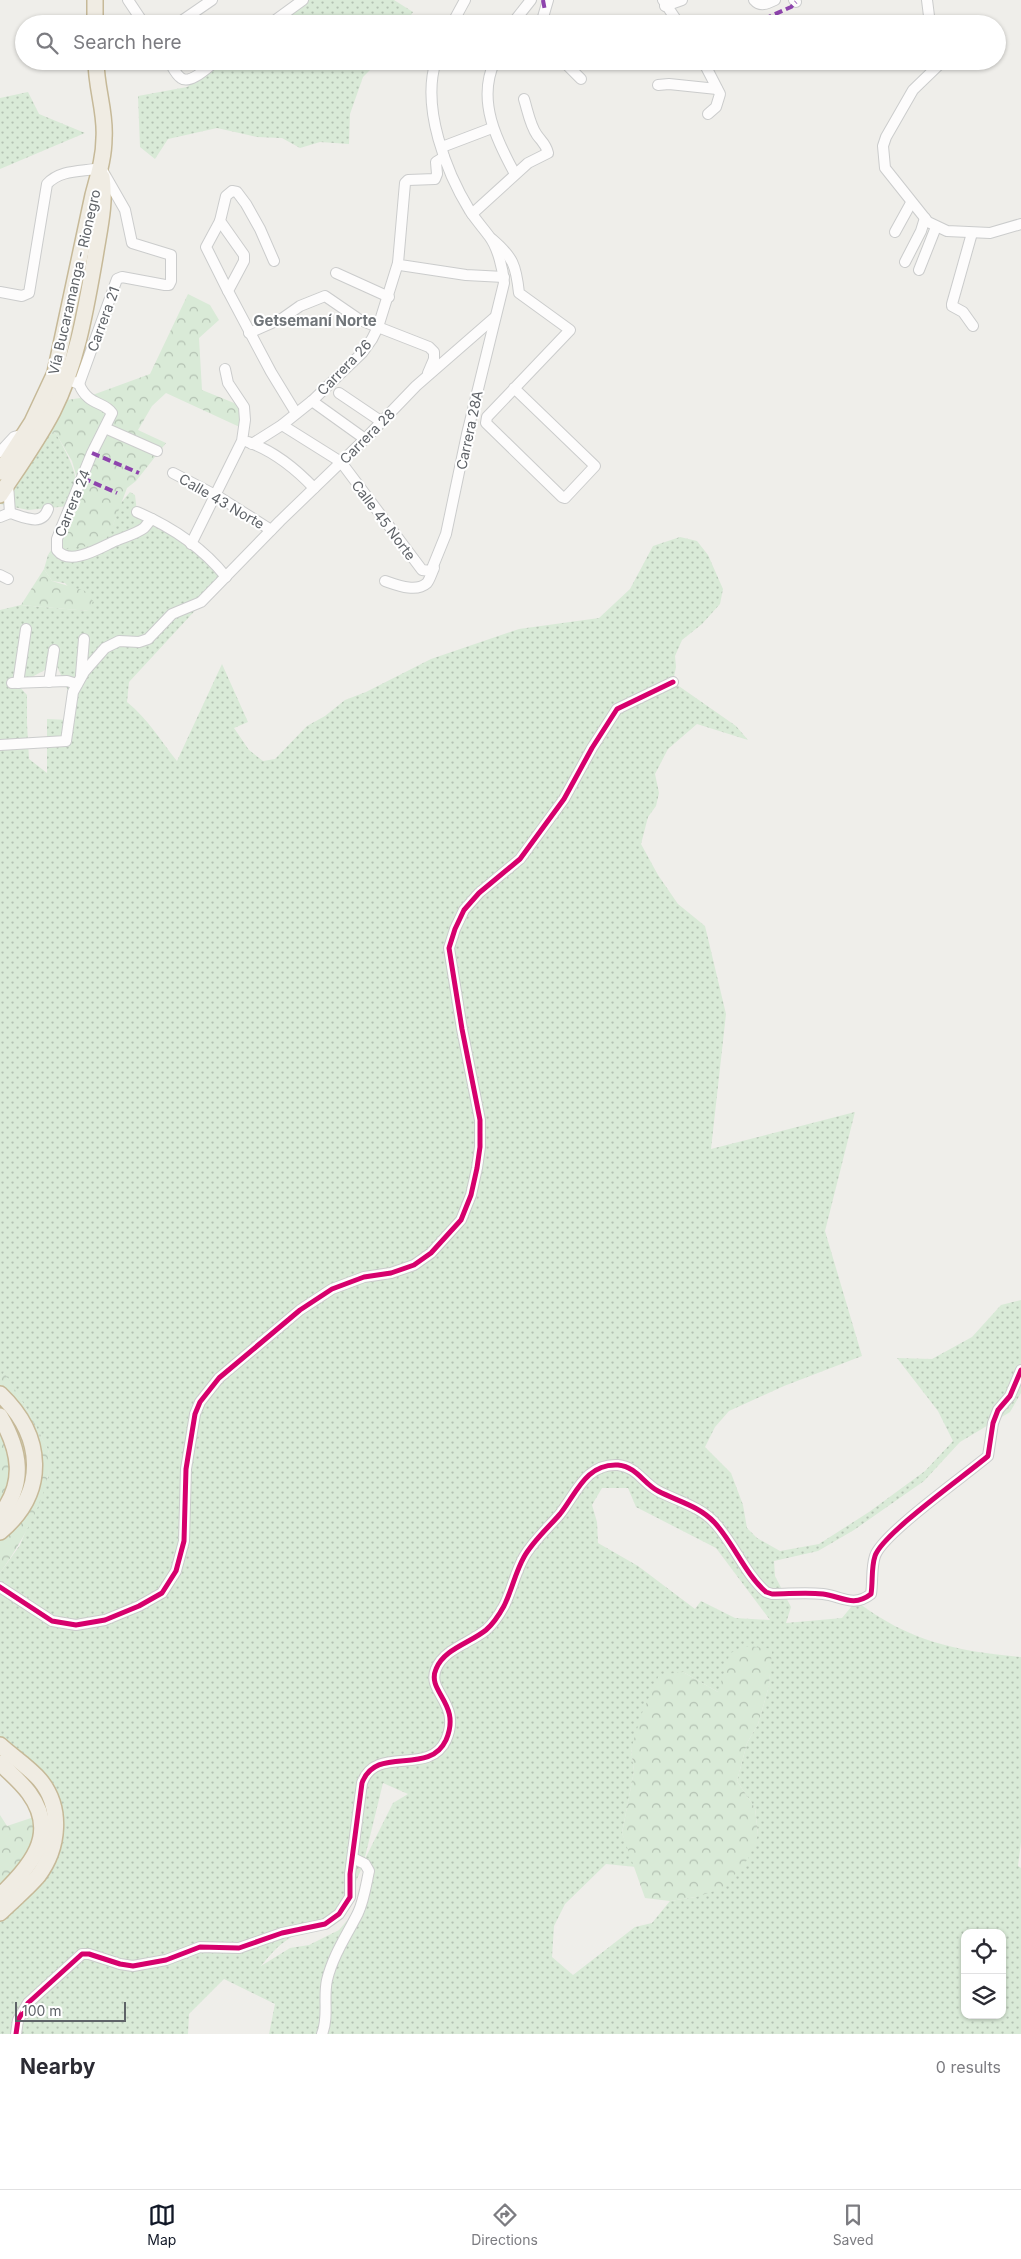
<!DOCTYPE html>
<html lang="en">
<head>
<meta charset="utf-8">
<style>
	:root { --surface:#fff; --page:#f7f7f7; --text:#2b2b33; --muted:#7c7c81; --line:#e1e1e2; --accent:#111827 }
	body { margin:0; font-family:Inter,sans-serif; background:var(--page); color:var(--text) }
	.controls { position:absolute; right:15px; bottom:15px; display:grid; overflow:hidden; border-radius:10px; box-shadow:0 1px 4px #0004 }
	.controls button { width:45px; height:45px; display:grid; place-items:center; padding:0; border:0; border-bottom:1px solid var(--line); background:var(--surface); color:var(--text); font:25px sans-serif }
	.scale { position:absolute; left:15px; bottom:12px; width:111px; box-sizing:border-box; padding-left:5px; border:2px solid #5f6368; border-top:0; font-size:14px; line-height:18px; white-space:nowrap; color:#5f6368; -webkit-text-stroke:4px #fff; paint-order:stroke }
	.list { margin:0; padding:0; list-style:none }
	h2 { display:flex; justify-content:space-between; align-items:center; height:65px; margin:0; padding:0 20px; font-size:21px }
	h2 small { font-size:16px; font-weight:400; color:var(--muted) }
	.icon { flex:none; width:28px; height:28px; fill:none; stroke:currentColor; stroke-width:2; stroke-linecap:round; stroke-linejoin:round }
	.map { position:relative; flex:none; width:1021px; height:2034px; overflow:hidden }
	.search { position:absolute; background:var(--surface); box-shadow:0 1px 4px #0004; left:15px; right:15px; top:15px; height:55px; display:flex; align-items:center; gap:12px; box-sizing:border-box; padding:0 18px; border-radius:28px; color:var(--muted); font-size:19px }
	.sheet { height:155px; background:var(--surface) }
	nav { display:flex; justify-content:space-around; align-items:center; box-sizing:border-box; height:70px; border-top:1px solid var(--line); background:var(--surface); font-size:14px; color:var(--muted) }
	nav a { display:grid; justify-items:center; gap:2px }
	nav .on { color:var(--accent) }
	.map>svg:first-child { display:block }
	.grass { fill:url(#grass-dots); fill-rule:evenodd }
	.forest { fill:url(#forest-crowns) }
	.lines { fill:none; stroke-linecap:round; stroke-linejoin:round }
	.minor-casing { stroke:#cbcccc; stroke-width:12 }
	.highway-casing { stroke:#c6b998; stroke-width:18 }
	.minor { stroke:#fdfcfc; stroke-width:10 }
	.highway { stroke:#f0ece3; stroke-width:15 }
	.quiet { stroke:#8e44ad; stroke-width:4; stroke-dasharray:8 4; stroke-linecap:butt }
	.cycleway-casing { stroke:#fff; stroke-width:8 }
	.cycleway { stroke:#d6006c; stroke-width:5 }
	.labels { text-anchor:middle; dominant-baseline:central; stroke-width:4; stroke-linejoin:round; paint-order:stroke }
	.street-label { font-size:14px; fill:#5f6368; stroke:#fff }
	.neighbourhood-label { font-size:15px; font-weight:bold; fill:#707579; stroke:#fff }
</style>
</head>
<body>
<div class="map">
<svg width="1021" height="2034" viewBox="0 0 1021 2034">
	<defs>
		<pattern id="grass-dots" width="8" height="8" patternUnits="userSpaceOnUse" patternTransform="scale(1.25)"><rect width="8" height="8" fill="#d9ead7"/><path d="M2 2h.1M6 6h.1" fill="none" stroke="#b3c1b2" stroke-width="1.8" stroke-linecap="round"/></pattern>
		<pattern id="forest-crowns" width="20" height="18" patternUnits="userSpaceOnUse" patternTransform="scale(1.25)"><rect width="20" height="18" fill="#d9ead7"/><path d="M2 6a3 3 0 1 1 6 0M12 15a3 3 0 1 1 6 0" fill="none" stroke="#b3c1b2"/></pattern>
	</defs>
	<rect width="100%" height="100%" fill="#efeeea"/>
	<g class="grass">
		<polygon points="305,0 394,0 413,12 405,24 275,24"/>
		<polygon points="222,61 379,61 363,77 350,114 349,144 320,142 300,148 282,138 257,137 217,128 168,139 155,159 140,147 138,96 187,87"/>
		<polygon points="28,92 39,114 85,133 0,169 0,98"/>
		<path d="M101,202L69,376L41,440L55,432C71,460 77,473 80,505L28,510L0,504V470L50,377Z"/>
		<path d="M130,492L135,495L137,512L171,529L226,577L129,682L127,702C148,719 160,740 177,761L222,664L248,722L234,728L249,750L263,761L275,759L307,726L325,716L345,700L366,692L431,659L519,629L599,618L630,589L653,546L680,537L697,541L708,555L723,589L720,604L702,624L682,640L675,656L676,667L673,682L736,726L748,740L697,724L668,749L655,774L659,793L656,806L648,817L641,844L658,875L678,904L705,926L726,1014L711,1149L855,1112L825,1231L862,1356L784,1386L729,1411L715,1427L705,1447L731,1473L743,1505L747,1528L757,1538L780,1551L819,1544L869,1512L925,1471L953,1441L938,1411L897,1358L932,1359L972,1337L1001,1305L1021,1300V1393L1010,1412L960,1442L924,1481L854,1530L818,1551L774,1561L775,1576L791,1607L786,1623L842,1618L856,1601C910,1642 956,1651 1021,1657V1842L1018,1866L1021,1868V2034H269L275,2004L224,1979L189,2014L188,2034H0V1896L40,1815L0,1763V1573L20,1545L48,1477L49,1452L28,1411L4,1373L0,1379V610L21,605L89,611L65,583L52,581L44,569L48,555L65,548L82,545L113,525L120,504ZM56,664L74,704L69,720L47,719V773L29,759L27,724V695L16,683L30,678ZM602,1488H628L636,1507L716,1548L770,1620L735,1618L701,1601L695,1609L638,1566L598,1543L597,1522L592,1505ZM771,1649L769,1686L758,1724L747,1743L737,1781L755,1808L758,1835L696,1897L670,1901L652,1923L635,1927L573,1975L552,1957L554,1926L565,1904L606,1864L636,1867L622,1833L634,1771L631,1749L683,1672L718,1692ZM383,1783L408,1794L393,1803L364,1861ZM363,1865V1902L339,1930L309,1945L290,1948L261,1966C285,1936 295,1933 331,1925L351,1893ZM965,1933H1002V2015H965Z"/>
	</g>
	<g class="forest">
		<polygon points="188,294 210,305 219,320 199,338 202,390 244,407 244,429 166,393 152,406 138,430 166,443 136,481 127,488 113,525 103,545 65,548 48,555 80,505 78,482 72,461 55,432 40,440 60,401 87,397 150,374"/>
		<polygon points="44,569 52,581 85,591 93,601 89,611 21,605"/>
		<path d="M4,1372C17,1393 30,1413 41,1436C43,1441 48,1447 49,1453C54,1489 20,1545 0,1573V1379Z"/>
		<polygon points="749,1646 772,1649 769,1686 758,1724 747,1743 737,1781 755,1808 758,1835 748,1859 723,1888 696,1897 670,1901 645,1898 622,1833 634,1771 631,1749 642,1713 659,1675 683,1672 718,1692 730,1653"/>
		<polygon points="0,1815 7,1826 40,1815 42,1830 0,1896"/>
	</g>
	<g class="lines">
		<defs>
			<g id="minor">
				<polyline points="128,0 144,24"/>
				<polyline points="663,0 679,24"/>
				<path d="M754,0C760,7 767,4 775,0"/>
				<polyline points="794,0 796,2"/>
				<polyline points="927,0 930,24"/>
				<polyline points="665,6 682,0"/>
				<polyline points="177,24 212,0"/>
				<polyline points="270,24 303,0"/>
				<polyline points="452,24 465,0"/>
				<polyline points="512,24 531,0"/>
				<polyline points="541,24 548,0"/>
				<path d="M169,61C172,66 176,75 181,78C190,85 208,67 216,61"/>
				<path d="M495,61C476,100 497,141 515,174"/>
				<polyline points="563,61 581,79"/>
				<polyline points="703,61 720,94 716,107 708,114"/>
				<polyline points="943,61 913,90 886,137 883,146 885,168 928,222 947,231 990,233 1021,224"/>
				<polyline points="658,85 669,84 717,89"/>
				<polyline points="442,147 492,128"/>
				<polyline points="444,157 436,162 437,174 435,179 408,180 405,183 398,263 400,265 466,275 504,277"/>
				<path d="M472,214L528,163L548,153C546,144 542,142 537,135C530,125 528,112 524,99"/>
				<polyline points="220,221 206,247 228,291"/>
				<polyline points="895,232 911,203"/>
				<polyline points="972,233 952,304 952,306 963,312 973,326"/>
				<path d="M492,239C513,257 516,265 519,293L570,330L487,417L486,423L562,497L565,498L595,466L514,388"/>
				<polyline points="274,261 260,229 246,204 237,192 232,191 226,196 220,221 244,255 244,261 228,291 271,372 296,413"/>
				<polyline points="905,262 921,231 925,218"/>
				<polyline points="919,270 936,227"/>
				<polyline points="336,273 389,297"/>
				<path d="M0,292L22,296L29,293L47,184C61,169 82,172 101,168L125,210L132,243L171,255V281L169,285H165L122,277L117,279L79,384"/>
				<polyline points="249,333 283,318 300,306 325,296 360,320 429,347 434,352 434,359 428,373"/>
				<path d="M74,382L79,384C88,406 104,401 112,413L92,453L60,531L57,539V550C70,567 101,547 115,541C124,537 136,534 144,528C147,525 149,521 152,519"/>
				<polyline points="339,393 382,422"/>
				<polyline points="312,401 365,439"/>
				<path d="M282,425L341,462L422,570L431,571L446,534L467,434L504,283C503,269 498,248 489,236C483,228 476,220 470,211C446,172 421,107 436,61"/>
				<polyline points="105,428 157,451"/>
				<path d="M248,442C274,451 295,468 314,488"/>
				<polyline points="252,444 282,425 312,401 362,353 372,339 378,327 398,263"/>
				<polyline points="0,452 14,437 24,434"/>
				<polyline points="173,473 219,497 271,530"/>
				<polyline points="8,484 10,513"/>
				<path d="M137,512C172,527 203,548 226,577"/>
				<path d="M0,517L10,513C24,517 42,527 48,509"/>
				<polyline points="191,544 242,441 245,420 244,407 228,383 225,369"/>
				<polyline points="0,575 8,579"/>
				<path d="M385,581C397,585 416,593 427,583C430,579 432,572 434,568"/>
				<polyline points="81,675 84,639"/>
				<polyline points="49,682 54,650"/>
				<polyline points="12,683 67,681 77,684"/>
				<polyline points="18,683 26,629"/>
				<polyline points="0,745 66,741 73,692 84,672 105,648 119,641 139,642 148,639 172,614 201,602 280,521 365,439 416,386 494,318"/>
				<polyline points="0,1587 52,1621 76,1625 105,1620 139,1606 162,1593 176,1571 184,1541 186,1469 195,1414 200,1402 219,1378 300,1310 332,1289 364,1277 391,1273 414,1265 431,1253 461,1220 471,1195 477,1168 480,1147 480,1120 462,1029 449,948 455,929 464,910 479,893 520,859 564,799 592,748 617,709 673,682"/>
				<path d="M16,2034L18,2020L28,2003L82,1954H89L120,1964L133,1966L166,1960L200,1947L239,1948L282,1933L325,1924L339,1914L350,1897V1874L362,1783C376,1744 429,1777 446,1740C462,1703 426,1692 436,1669C444,1649 470,1643 486,1630C493,1624 499,1615 504,1606C512,1590 515,1573 524,1557C533,1541 548,1528 560,1514C576,1494 586,1463 618,1465C637,1467 643,1483 658,1491C677,1501 699,1506 714,1522C733,1542 745,1574 766,1592L772,1594C789,1594 806,1592 823,1594C841,1596 853,1608 871,1594C873,1582 871,1568 875,1556C882,1534 966,1475 988,1456L993,1423L998,1410L1010,1396L1021,1370"/>
				<path d="M322,2034C329,2017 323,1998 327,1980C333,1955 347,1935 358,1913C364,1900 366,1885 369,1871L365,1864L353,1858"/>
			</g>
			<g id="highway">
				<polyline points="95,0 95,24"/>
				<path d="M0,472L32,422L55,373L93,195C98,176 104,158 104,138C106,113 96,88 96,61"/>
				<path d="M0,495C18,468 38,440 53,411C77,364 86,308 95,257C99,231 106,203 102,177"/>
				<path d="M0,1394C44,1436 48,1492 0,1532"/>
				<path d="M0,1416C20,1450 26,1483 0,1515"/>
				<path d="M0,1745C13,1757 29,1767 40,1780C63,1808 59,1848 38,1876C27,1889 12,1901 0,1913"/>
				<path d="M0,1763C10,1773 21,1782 29,1793C60,1835 29,1867 0,1896"/>
			</g>
		</defs>
		<use href="#minor" class="minor-casing"/>
		<use href="#highway" class="highway-casing"/>
		<use href="#minor" class="minor"/>
		<use href="#highway" class="highway"/>
		<g class="quiet">
			<polyline points="543,0 545,11"/>
			<polyline points="753,24 791,7 796,2"/>
			<polyline points="92,453 139,473"/>
			<polyline points="83,478 117,493"/>
		</g>
		<defs>
			<g id="cycleway">
				<polyline points="0,1587 52,1621 76,1625 105,1620 139,1606 162,1593 176,1571 184,1541 186,1469 195,1414 200,1402 219,1378 300,1310 332,1289 364,1277 391,1273 414,1265 431,1253 461,1220 471,1195 477,1168 480,1147 480,1120 462,1029 449,948 455,929 464,910 479,893 520,859 564,799 592,748 617,709 673,682"/>
				<path d="M16,2034L18,2020L28,2003L82,1954H89L120,1964L133,1966L166,1960L200,1947L239,1948L282,1933L325,1924L339,1914L350,1897V1874L362,1783C376,1744 429,1777 446,1740C462,1703 426,1692 436,1669C444,1649 470,1643 486,1630C493,1624 499,1615 504,1606C512,1590 515,1573 524,1557C533,1541 548,1528 560,1514C576,1494 586,1463 618,1465C637,1467 643,1483 658,1491C677,1501 699,1506 714,1522C733,1542 745,1574 766,1592L772,1594C789,1594 806,1592 823,1594C841,1596 853,1608 871,1594C873,1582 871,1568 875,1556C882,1534 966,1475 988,1456L993,1423L998,1410L1010,1396L1021,1370"/>
			</g>
		</defs>
		<use href="#cycleway" class="cycleway-casing"/>
		<use href="#cycleway" class="cycleway"/>
	</g>
	<g class="labels">
		<g class="street-label">
			<text transform="translate(74 282) rotate(-77)">Vía Bucaramanga - Rionegro</text>
			<text transform="translate(103 319) rotate(-70)">Carrera 21</text>
			<text transform="translate(344 367) rotate(-46)">Carrera 26</text>
			<text transform="translate(469 430) rotate(-78)">Carrera 28A</text>
			<text transform="translate(367 436) rotate(-45)">Carrera 28</text>
			<text transform="translate(222 501) rotate(30)">Calle 43 Norte</text>
			<text transform="translate(72 503) rotate(-68)">Carrera 24</text>
			<text transform="translate(384 520) rotate(53)">Calle 45 Norte</text>
		</g>
		<g class="neighbourhood-label">
			<text x="315" y="320">Getsemaní Norte</text>
		</g>
	</g>
</svg>
<div class="controls">
<button><svg class="icon" aria-label="locate" viewBox="0 0 24 24"><circle cx="12" cy="12" r="6"/><path d="M12 2v4M12 18v4M2 12h4M18 12h4"/></svg></button>
<button><svg class="icon" aria-label="layers" viewBox="0 0 24 24"><path d="M12 4l9 5-9 5-9-5zM3 14l9 5 9-5"/></svg></button>
</div>
<div class="scale">100 m</div>
<div class="search"><svg class="icon" aria-label="search" viewBox="0 0 24 24"><circle cx="10" cy="10" r="6"/><path d="M15 15l6 6"/></svg>Search here</div>
</div>
<section class="sheet">
<h2>Nearby<small>0 results</small></h2>
<ul class="list">
</ul>
</section>
<nav>
<a class="on"><svg class="icon" aria-label="map" viewBox="0 0 24 24"><path d="M3 6l6-2 6 2 6-2v14l-6 2-6-2-6 2zM9 4v14M15 6v14"/></svg>Map</a>
<a><svg class="icon" aria-label="directions" viewBox="0 0 24 24"><path d="M12 3l9 9-9 9-9-9zM9 14v-3h6M13 9l2 2-2 2"/></svg>Directions</a>
<a><svg class="icon" aria-label="saved" viewBox="0 0 24 24"><path d="M7 4h10v16l-5-4-5 4z"/></svg>Saved</a>
</nav>
</body>
</html>
